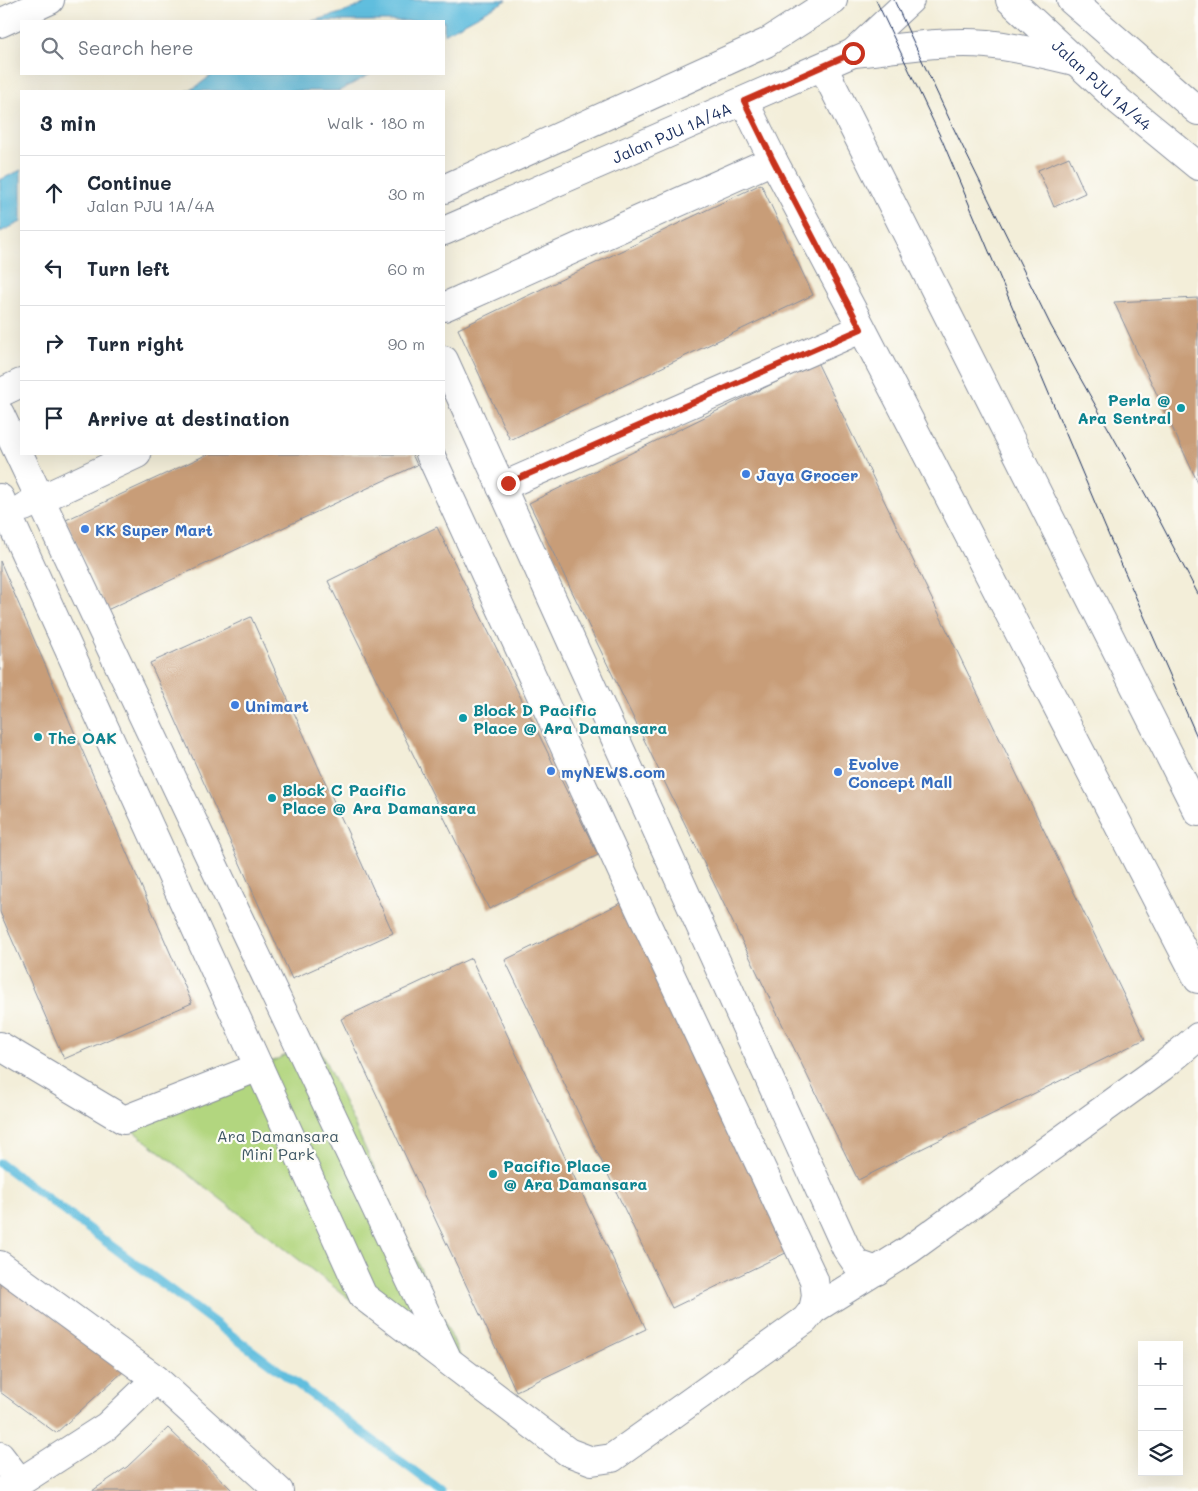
<!DOCTYPE html>
<html lang="en">
<head>
<meta charset="utf-8">
<style>
	:root { --surface:#fff; --page:#f6f6f7; --text:#1f2937; --muted:#747a83; --line:#e0e1e3 }
	body { margin:0; font-family:Mali,sans-serif; background:var(--page); color:var(--text) }
	.controls { position:absolute; right:15px; bottom:15px; display:grid; overflow:hidden; border-radius:0px; box-shadow:0 5px 20px #0002 }
	.controls button { width:45px; height:45px; display:grid; place-items:center; padding:0; border:0; border-bottom:1px solid var(--line); background:var(--surface); color:var(--text); font:25px sans-serif }
	.stop { position:absolute; width:15px; height:15px; margin:-11px; border:4px solid #c8321e; border-radius:50%; background:#fff }
	.stop.end { background:#c8321e; border-color:#fff; box-shadow:0 1px 5px #0008 }
	.list { margin:0; padding:0; list-style:none }
	h2 { display:flex; justify-content:space-between; align-items:center; height:65px; margin:0; padding:0 20px; font-size:21px }
	h2 small { font-size:16px; font-weight:400; color:var(--muted) }
	.list li { display:grid; grid-template-columns:32px 1fr auto; gap:15px; align-items:center; box-sizing:border-box; height:75px; padding:0 20px; border-top:1px solid var(--line) }
	.list b { display:block; font-size:19px; white-space:nowrap }
	.list p { margin:0; font-size:16px; white-space:nowrap; color:var(--muted) }
	.list em { font-size:16px; font-style:normal; color:var(--muted) }
	.icon { flex:none; width:28px; height:28px; fill:none; stroke:currentColor; stroke-width:2; stroke-linecap:round; stroke-linejoin:round }
	.map { position:relative; flex:none; width:1198px; height:1491px; overflow:hidden }
	.search { position:absolute; background:var(--surface); box-shadow:0 5px 20px #0002; left:20px; top:20px; width:425px; height:55px; display:flex; align-items:center; gap:12px; box-sizing:border-box; padding:0 18px; border-radius:0px; color:var(--muted); font-size:19px }
	.panel { position:absolute; background:var(--surface); box-shadow:0 5px 20px #0002; left:20px; top:90px; width:425px; height:365px; border-radius:0px }
	.map>svg:first-child { display:block }
	.green { fill:#b2d67f; stroke:#66826e }
	.water { fill:#60bede; stroke:#3e769e }
	.lines { fill:none; stroke-linecap:round; stroke-linejoin:round }
	.stream { stroke:#60bede; stroke-width:9 }
	.building { fill:#c89d78 }
	.minor-casing { stroke:#878e9c; stroke-width:30 }
	.minor { stroke:#fff; stroke-width:28 }
	.tram { stroke:#1b2f5e; stroke-width:1 }
	.route { stroke:#c8321e; stroke-width:6 }
	.culture-dot { fill:#0f9aa8; stroke:#fdfcf7; stroke-width:2 }
	.shop-dot { fill:#3f7fe0; stroke:#fdfcf7; stroke-width:2 }
	.labels { text-anchor:middle; dominant-baseline:central; stroke-width:4.5; stroke-linejoin:round; paint-order:stroke }
	.street-label { font-size:16px; fill:#1b2f5e; stroke:#fdfcf7 }
	.culture-label { font-size:16px; font-weight:bold; fill:#0d838f; stroke:#fdfcf7; text-anchor:start }
	.shop-label { font-size:16px; font-weight:bold; fill:#366cbe; stroke:#fdfcf7; text-anchor:start }
	.park-label { font-size:16px; fill:#415966; stroke:#fdfcf7 }
</style>
</head>
<body>
<div class="map">
<svg width="1198" height="1491" viewBox="0 0 1198 1491">
	<rect width="100%" height="100%" fill="#fdfcf7"/>
	<filter id="ink" filterUnits="userSpaceOnUse"><feTurbulence type="fractalNoise" baseFrequency=".02" numOctaves="2"/><feDisplacementMap in="SourceGraphic" scale="10" xChannelSelector="R" yChannelSelector="G"/><feConvolveMatrix kernelMatrix="1 2 1 2 8 2 1 2 1" color-interpolation-filters="sRGB"/></filter>
	<filter id="wash" filterUnits="userSpaceOnUse"><feTurbulence type="fractalNoise" baseFrequency=".0096" numOctaves="4" result="noise"/><feDisplacementMap in="SourceGraphic" scale="20" xChannelSelector="R" yChannelSelector="G"/><feGaussianBlur stdDeviation="1.12" result="paint"/><feColorMatrix in="noise" values="0 0 0 0 0 0 0 0 0 0 0 0 0 0 0 0 0 1.4 0 .05"/><feComposite in="paint" operator="in"/></filter>
	<g filter="url(#wash)">
		<rect width="100%" height="100%" fill="#f3eed9"/>
		<polygon class="green" points="316,1041 481,1401 129,1128"/>
		<g class="water">
			<polygon points="372,0 507,0 444,34 444,21 312,21 345,12"/>
			<polygon points="213,74 371,74 339,91 187,91 196,87"/>
			<polygon points="21,170 21,222 0,232 0,180"/>
		</g>
		<g class="lines">
			<polyline class="stream" points="0,1163 441,1491"/>
		</g>
		<g id="blocks">
			<g class="building">
				<polygon points="1069,157 1085,193 1054,207 1038,170"/>
				<polygon points="761,184 813,295 510,440 458,329"/>
				<polygon points="1198,298 1198,483 1114,302"/>
				<polygon points="817,362 1145,1039 858,1180 529,503"/>
				<polygon points="208,454 412,454 417,465 107,610 66,520"/>
				<polygon points="437,527 598,855 489,909 328,581"/>
				<polygon points="0,561 192,1003 64,1059 0,912"/>
				<polygon points="251,617 393,933 292,979 150,663"/>
				<polygon points="627,900 794,1249 672,1308 505,960"/>
				<polygon points="471,958 646,1329 516,1391 341,1019"/>
				<polygon points="0,1278 126,1369 56,1433 0,1392"/>
				<polygon points="168,1428 233,1491 92,1491 127,1467"/>
			</g>
		</g>
	</g>
	<g filter="url(#ink)">
		<use href="#blocks" fill-opacity="0" stroke="#878e9c" stroke-width="1"/>
		<g class="lines">
			<defs>
				<g id="minor">
					<path id="s1" d="M1010,0L1120,102L1198,166"/>
					<polyline points="1071,0 1198,111"/>
					<polyline points="0,23 50,0"/>
					<path d="M853,53C894,49 946,40 987,44C1017,47 1045,54 1074,61"/>
					<polyline points="823,67 1198,812"/>
					<polyline points="744,101 773,160 855,315 1198,979"/>
					<polyline points="444,189 766,43 833,0"/>
					<path id="s2" d="M444,231L853,53L910,0"/>
					<polyline points="444,307 773,160"/>
					<polyline points="444,360 846,1248 857,1264 877,1271"/>
					<polyline points="0,393 21,383"/>
					<polyline points="0,414 446,1356"/>
					<polyline points="430,454 625,878 814,1280 816,1296 813,1310"/>
					<polyline points="501,487 861,329"/>
					<polyline points="0,498 363,1296 568,1452 592,1461 612,1458 805,1320 813,1310 909,1250 1162,1067 1198,1037"/>
					<polyline points="24,507 137,454"/>
					<polyline points="0,1046 124,1120 259,1067"/>
					<polyline points="0,1265 156,1379 279,1491"/>
					<polyline points="0,1456 20,1482"/>
					<polyline points="2,1491 20,1482 107,1426 156,1379"/>
				</g>
			</defs>
			<use href="#minor" class="minor-casing"/>
			<use href="#minor" class="minor"/>
			<g class="tram">
				<polyline points="876,0 942,140 1109,536 1198,739"/>
				<polyline points="894,0 953,127 1051,326 1153,508 1198,594"/>
			</g>
		</g>
	</g>
	<g class="lines" filter="url(#ink)">
		<polyline class="route" points="508,483 861,329 773,160 744,101 853,53"/>
	</g>
	<g class="culture-dot">
		<circle cx="1181" cy="408" r="5"/>
		<circle cx="463" cy="718" r="5"/>
		<circle cx="38" cy="737" r="5"/>
		<circle cx="272" cy="798" r="5"/>
		<circle cx="493" cy="1174" r="5"/>
	</g>
	<g class="shop-dot">
		<circle cx="746" cy="474" r="5"/>
		<circle cx="85" cy="529" r="5"/>
		<circle cx="235" cy="705" r="5"/>
		<circle cx="551" cy="771" r="5"/>
		<circle cx="838" cy="772" r="5"/>
	</g>
	<g class="labels">
		<g class="street-label">
			<text stroke="none"><textPath href="#s1" startOffset="125">Jalan PJU 1A/44</textPath></text>
			<text stroke="none"><textPath href="#s2" startOffset="248">Jalan PJU 1A/4A</textPath></text>
		</g>
		<g class="culture-label">
			<text x="1171" y="399" text-anchor="end">Perla @<tspan x="1171" dy="18">Ara Sentral</tspan></text>
			<text x="473" y="709">Block D Pacific<tspan x="473" dy="18">Place @ Ara Damansara</tspan></text>
			<text x="48" y="737">The OAK</text>
			<text x="282" y="789">Block C Pacific<tspan x="282" dy="18">Place @ Ara Damansara</tspan></text>
			<text x="503" y="1165">Pacific Place<tspan x="503" dy="18">@ Ara Damansara</tspan></text>
		</g>
		<g class="shop-label">
			<text x="756" y="474">Jaya Grocer</text>
			<text x="95" y="529">KK Super Mart</text>
			<text x="245" y="705">Unimart</text>
			<text x="848" y="763">Evolve<tspan x="848" dy="18">Concept Mall</tspan></text>
			<text x="561" y="771">myNEWS.com</text>
		</g>
		<g class="park-label">
			<text x="278" y="1135">Ara Damansara<tspan x="278" dy="18">Mini Park</tspan></text>
		</g>
	</g>
</svg>
<div class="controls">
<button>+</button>
<button>−</button>
<button><svg class="icon" aria-label="layers" viewBox="0 0 24 24"><path d="M12 4l9 5-9 5-9-5zM3 14l9 5 9-5"/></svg></button>
</div>
<div class="stop" style="left:853px;top:53px"></div>
<div class="stop end" style="left:508px;top:483px"></div>
<div class="search"><svg class="icon" aria-label="search" viewBox="0 0 24 24"><circle cx="10" cy="10" r="6"/><path d="M15 15l6 6"/></svg>Search here</div>
<section class="panel">
<h2>3 min<small>Walk · 180 m</small></h2>
<ul class="list">
<li><svg class="icon" aria-label="ahead" viewBox="0 0 24 24"><path d="M12 20V5M6 11l6-6 6 6"/></svg><div><b>Continue</b><p>Jalan PJU 1A/4A</p></div><em>30 m</em></li>
<li><svg class="icon" aria-label="left" viewBox="0 0 24 24"><path d="M17 20v-9H6M10 6l-5 5 5 5"/></svg><div><b>Turn left</b></div><em>60 m</em></li>
<li><svg class="icon" aria-label="right" viewBox="0 0 24 24"><path d="M7 20v-9h11M14 6l5 5-5 5"/></svg><div><b>Turn right</b></div><em>90 m</em></li>
<li><svg class="icon" aria-label="arrive" viewBox="0 0 24 24"><path d="M6 21V4h12l-3 4 3 4H6"/></svg><div><b>Arrive at destination</b></div></li>
</ul>
</section>
</div>
</body>
</html>
